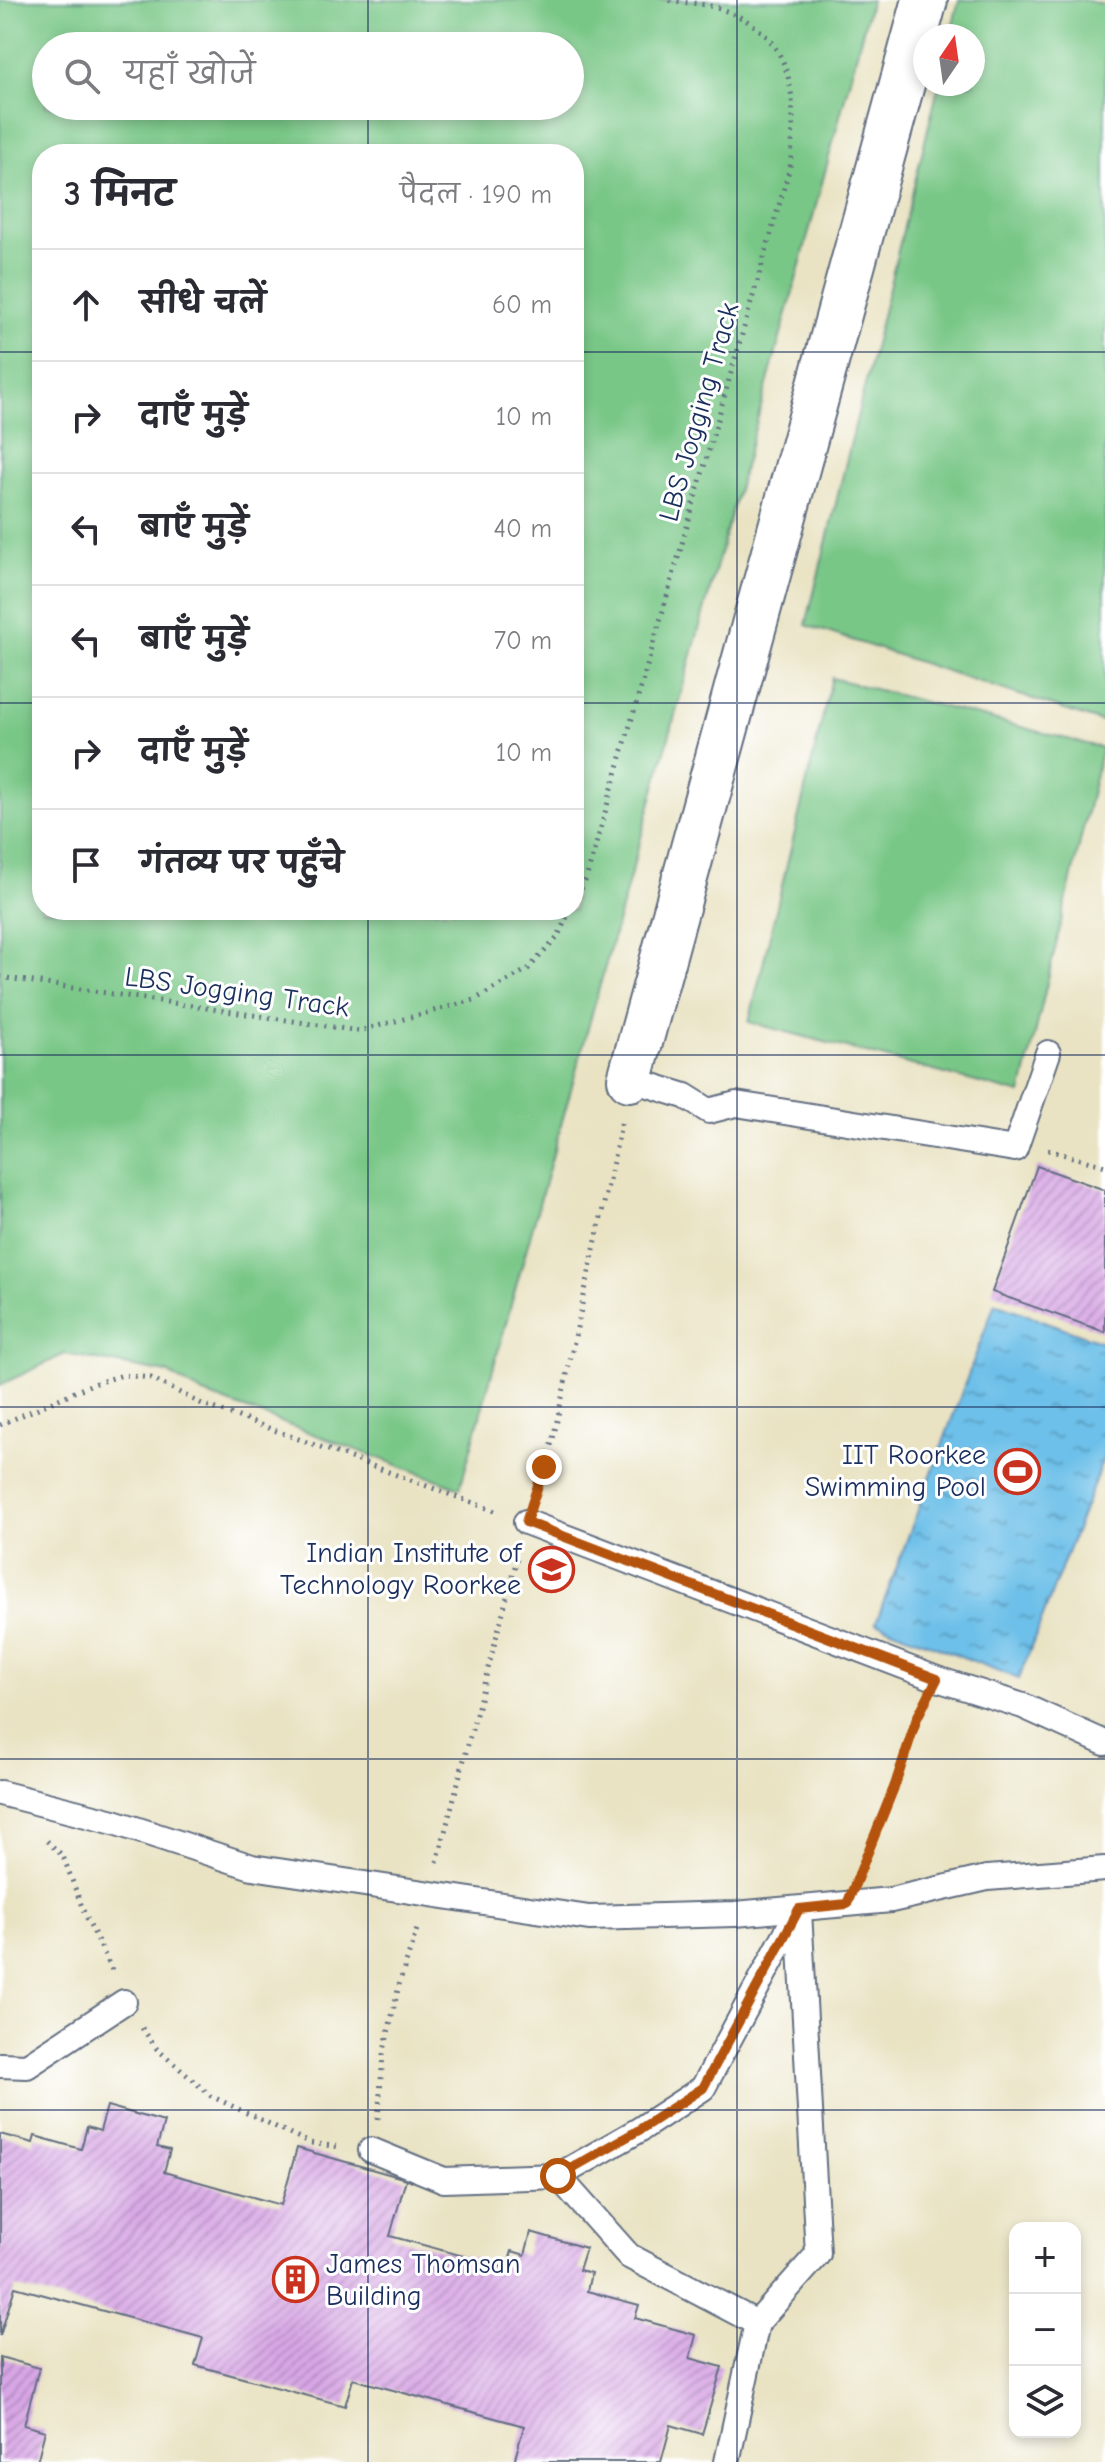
<!DOCTYPE html>
<html lang="hi">
<head>
<meta charset="utf-8">
<style>
	:root { --surface:#fff; --page:#f2f2f3; --text:#2b2b33; --muted:#7c7c81; --line:#e1e1e2 }
	body { margin:0; font-family:"Comic Neue","Playpen Sans Deva",sans-serif; background:var(--page); color:var(--text) }
	.controls { position:absolute; right:24px; bottom:24px; display:grid; overflow:hidden; border-radius:16px; box-shadow:0 4px 12px #0003 }
	.controls button { width:72px; height:72px; display:grid; place-items:center; padding:0; border:0; border-bottom:2px solid var(--line); background:var(--surface); color:var(--text); font:40px sans-serif }
	.compass { position:absolute; left:913px; top:24px; width:72px; height:72px; border-radius:50%; background:var(--surface); box-shadow:0 4px 12px #0003; rotate:13deg }
	.stop { position:absolute; width:24px; height:24px; margin:-18px; border:6px solid #b45309; border-radius:50%; background:#fff }
	.stop.end { background:#b45309; border-color:#fff; box-shadow:0 2px 8px #0008 }
	.list { margin:0; padding:0; list-style:none }
	h2 { display:flex; justify-content:space-between; align-items:center; height:104px; margin:0; padding:0 32px; font-size:34px }
	h2 small { font-size:26px; font-weight:400; color:var(--muted) }
	.list li { display:grid; grid-template-columns:52px 1fr auto; gap:24px; align-items:center; box-sizing:border-box; height:112px; padding:0 32px; border-top:2px solid var(--line) }
	.list b { display:block; font-size:30px; white-space:nowrap }
	.list em { font-size:26px; font-style:normal; color:var(--muted) }
	.icon { flex:none; width:44px; height:44px; fill:none; stroke:currentColor; stroke-width:2; stroke-linecap:round; stroke-linejoin:round }
	.map { position:relative; flex:none; width:1105px; height:2462px; overflow:hidden }
	.search { position:absolute; background:var(--surface); box-shadow:0 4px 12px #0003; left:32px; top:32px; width:552px; height:88px; display:flex; align-items:center; gap:20px; box-sizing:border-box; padding:0 28px; border-radius:44px; color:var(--muted); font-size:30px }
	.panel { position:absolute; background:var(--surface); box-shadow:0 4px 12px #0003; left:32px; top:144px; width:552px; height:776px; border-radius:32px }
	.map>svg:first-child { display:block }
	.park { fill:#79c787; stroke:#4a7b72; stroke-width:2; fill-rule:evenodd }
	.water { fill:url(#water-ripples); stroke:#4478a4; stroke-width:2 }
	.building { fill:url(#building-hatch) }
	.lines { fill:none; stroke-linecap:round; stroke-linejoin:round }
	.service-casing { stroke:#636e81; stroke-width:28 }
	.minor-casing { stroke:#636e81; stroke-width:48 }
	.path { stroke:#636e81; stroke-width:5; stroke-dasharray:2 6; stroke-linecap:butt }
	.service { stroke:#fff; stroke-width:24 }
	.minor { stroke:#fff; stroke-width:44 }
	.route { stroke:#b45309; stroke-width:10 }
	.grid { fill:none; stroke:#1b2f5e; stroke-width:2; stroke-opacity:0.55 }
	.labels { text-anchor:middle; dominant-baseline:central; stroke-width:6; stroke-linejoin:round; paint-order:stroke }
	.street-label { font-size:28px; fill:#1b2f5e; stroke:#fff }
	.poi-label { font-size:28px; fill:#1b2f5e; stroke:#fff; text-anchor:end }
</style>
</head>
<body>
<div class="map">
<svg width="1105" height="2462" viewBox="0 0 1105 2462">
	<defs>
		<pattern id="water-ripples" width="26" height="14" patternUnits="userSpaceOnUse" patternTransform="scale(2)"><rect width="26" height="14" fill="#6dc0e9"/><path d="M2 4q2-2 4 0t4 0M15 11q2-2 4 0t4 0" fill="none" stroke="#599cc0"/></pattern>
		<pattern id="building-hatch" width="6" height="6" patternUnits="userSpaceOnUse" patternTransform="scale(2)"><rect width="6" height="6" fill="#d8a6e5"/><path d="M-1 1l2-2M0 6l6-6M5 7l2-2" fill="none" stroke="#ae88bd"/></pattern>
	</defs>
	<rect width="100%" height="100%" fill="#fff"/>
	<filter id="ink" filterUnits="userSpaceOnUse"><feTurbulence type="fractalNoise" baseFrequency=".0125" numOctaves="2"/><feDisplacementMap in="SourceGraphic" scale="16" xChannelSelector="R" yChannelSelector="G"/><feConvolveMatrix kernelMatrix="1 2 1 2 8 2 1 2 1" color-interpolation-filters="sRGB"/></filter>
	<filter id="wash" filterUnits="userSpaceOnUse"><feTurbulence type="fractalNoise" baseFrequency=".006" numOctaves="4" result="noise"/><feDisplacementMap in="SourceGraphic" scale="32" xChannelSelector="R" yChannelSelector="G"/><feGaussianBlur stdDeviation="1.8" result="paint"/><feColorMatrix in="noise" values="0 0 0 0 0 0 0 0 0 0 0 0 0 0 0 0 0 1.4 0 .05"/><feComposite in="paint" operator="in"/></filter>
	<g filter="url(#wash)">
		<rect width="100%" height="100%" fill="#e9e3c3"/>
		<g class="park">
			<path d="M0,0H871L792,295L460,1488L204,1394L167,1373L65,1354L0,1385ZM46,46H570V106H46ZM574,154V910H42V154Z"/>
			<polygon points="959,0 1085,0 1105,5 1105,723 806,625 939,84 973,84 973,36 950,36"/>
			<polygon points="832,678 1102,748 1021,1094 749,1022"/>
		</g>
		<polygon class="water" points="995,1303 1105,1343 1105,1454 1019,1679 876,1623"/>
		<g id="blocks">
			<g class="building">
				<polygon points="1037,1166 1105,1190 1105,1332 992,1292"/>
				<polygon points="107,2106 164,2122 157,2147 170,2150 164,2172 281,2205 297,2148 406,2179 390,2236 507,2268 512,2251 525,2255 531,2232 586,2248 579,2270 591,2273 587,2291 639,2305 635,2318 696,2335 690,2358 722,2367 702,2434 671,2425 661,2462 514,2462 524,2426 353,2379 345,2406 195,2365 203,2338 15,2287 0,2336 0,2134 33,2143 35,2136 81,2149 87,2127 100,2131"/>
				<polygon points="0,2357 39,2368 24,2425 45,2431 37,2462 0,2462"/>
			</g>
		</g>
	</g>
	<g filter="url(#ink)">
		<use href="#blocks" fill-opacity="0" stroke="#636e81" stroke-width="2"/>
		<g class="lines">
			<defs>
				<g id="service">
					<polyline points="630,1079 685,1096 709,1111 736,1104 1015,1149 1048,1053"/>
					<polyline points="526,1522 937,1679 1023,1706 1105,1743"/>
					<polyline points="0,1793 114,1822 252,1867 589,1918 735,1914 891,1900 987,1878 1105,1869"/>
					<polyline points="0,2065 27,2066 124,2002"/>
					<polyline points="371,2150 444,2180 558,2176 639,2130 703,2088 799,1909"/>
					<polyline points="558,2176 629,2256 757,2323 727,2462"/>
					<polyline points="757,2323 818,2254 799,1911"/>
				</g>
				<polyline id="minor" points="630,1079 925,0"/>
			</defs>
			<use href="#service" class="service-casing"/>
			<use href="#minor" class="minor-casing"/>
			<g class="path">
				<path d="M574,903L586,879L790,167C797,98 797,35 721,9C704,3 684,3 666,0"/>
				<polyline points="0,977 359,1031 474,1000 528,969 557,938 570,910"/>
				<polyline points="1048,1150 1105,1166"/>
				<polyline points="0,1425 90,1385 123,1375 151,1378 200,1403 495,1511"/>
				<polyline points="536,1491 553,1439 622,1120"/>
				<polyline points="47,1841 63,1856 84,1912 112,1970"/>
				<polyline points="437,1862 518,1555"/>
				<polyline points="862,1868 922,1709"/>
				<polyline points="142,2028 157,2049 211,2096 310,2143 341,2147"/>
				<polyline points="378,2119 383,2055 400,1981 418,1926"/>
			</g>
			<use href="#service" class="service"/>
			<use href="#minor" class="minor"/>
		</g>
	</g>
	<g class="lines" filter="url(#ink)">
		<polyline class="route" points="544,1467 526,1522 937,1679 917,1718 895,1785 847,1904 799,1909 703,2088 639,2130 558,2176"/>
	</g>
	<path class="grid" d="M368,0V46M737,0V2462M368,106V154M0,352H42M574,352H1105M0,703H42M574,703H1105M368,910V2462M0,1055H1105M0,1407H1105M0,1759H1105M0,2110H1105"/>
	<defs>
		<symbol id="stadium-ring" viewBox="-11 -11 22 22"><circle r="9.5" fill="#fff" stroke="#c8321e" stroke-width="1.5"/><path d="M0-5a6.5 5 0 1 0 0 10a6.5 5 0 1 0 0-10ZM-3.5-1.8h7v3.6h-7Z" fill="#c8321e"/></symbol>
		<symbol id="university-ring" viewBox="-11 -11 22 22"><circle r="9.5" fill="#fff" stroke="#c8321e" stroke-width="1.5"/><path d="M0-5L7-2L0 1L-7-2ZM-4 1L0 2.5L4 1V4Q0 6-4 4Z" fill="#c8321e"/></symbol>
		<symbol id="building-ring" viewBox="-11 -11 22 22"><circle r="9.5" fill="#fff" stroke="#c8321e" stroke-width="1.5"/><path d="M-4-6H4V6H1V3H-1V6H-4ZM-2.5-4.3h1.7v1.8h-1.7ZM.8-4.3h1.7v1.8H.8ZM-2.5-1h1.7V.8h-1.7ZM.8-1h1.7V.8H.8Z" fill="#c8321e"/></symbol>
	</defs>
	<g fill-rule="evenodd">
		<use href="#stadium-ring" x="992" y="1446" width="51" height="51"/>
		<use href="#university-ring" x="526" y="1544" width="51" height="51"/>
		<use href="#building-ring" x="270" y="2254" width="51" height="51"/>
	</g>
	<g class="labels">
		<g class="street-label">
			<text transform="translate(699 412) rotate(-74)">LBS Jogging Track</text>
			<text transform="translate(237 992) rotate(8)">LBS Jogging Track</text>
		</g>
		<g class="poi-label">
			<text x="986" y="1455">IIT Roorkee<tspan x="986" dy="32">Swimming Pool</tspan></text>
			<text x="521" y="1553">Indian Institute of<tspan x="521" dy="32">Technology Roorkee</tspan></text>
			<text x="326" y="2264" text-anchor="start">James Thomsan<tspan x="326" dy="32">Building</tspan></text>
		</g>
	</g>
</svg>
<div class="controls">
<button>+</button>
<button>−</button>
<button><svg class="icon" aria-label="layers" viewBox="0 0 24 24"><path d="M12 4l9 5-9 5-9-5zM3 14l9 5 9-5"/></svg></button>
</div>
<svg class="compass" viewBox="-18 -18 36 36"><path d="M0-13l5 13h-10z" fill="#e53935"/><path d="M0 13l5-13h-10z" fill="#7c7c81"/></svg>
<div class="stop" style="left:558px;top:2176px"></div>
<div class="stop end" style="left:544px;top:1467px"></div>
<div class="search"><svg class="icon" aria-label="search" viewBox="0 0 24 24"><circle cx="10" cy="10" r="6"/><path d="M15 15l6 6"/></svg>यहाँ खोजें</div>
<section class="panel">
<h2>3 मिनट<small>पैदल · 190 m</small></h2>
<ul class="list">
<li><svg class="icon" aria-label="ahead" viewBox="0 0 24 24"><path d="M12 20V5M6 11l6-6 6 6"/></svg><div><b>सीधे चलें</b></div><em>60 m</em></li>
<li><svg class="icon" aria-label="right" viewBox="0 0 24 24"><path d="M7 20v-9h11M14 6l5 5-5 5"/></svg><div><b>दाएँ मुड़ें</b></div><em>10 m</em></li>
<li><svg class="icon" aria-label="left" viewBox="0 0 24 24"><path d="M17 20v-9H6M10 6l-5 5 5 5"/></svg><div><b>बाएँ मुड़ें</b></div><em>40 m</em></li>
<li><svg class="icon" aria-label="left" viewBox="0 0 24 24"><path d="M17 20v-9H6M10 6l-5 5 5 5"/></svg><div><b>बाएँ मुड़ें</b></div><em>70 m</em></li>
<li><svg class="icon" aria-label="right" viewBox="0 0 24 24"><path d="M7 20v-9h11M14 6l5 5-5 5"/></svg><div><b>दाएँ मुड़ें</b></div><em>10 m</em></li>
<li><svg class="icon" aria-label="arrive" viewBox="0 0 24 24"><path d="M6 21V4h12l-3 4 3 4H6"/></svg><div><b>गंतव्य पर पहुँचे</b></div></li>
</ul>
</section>
</div>
</body>
</html>
